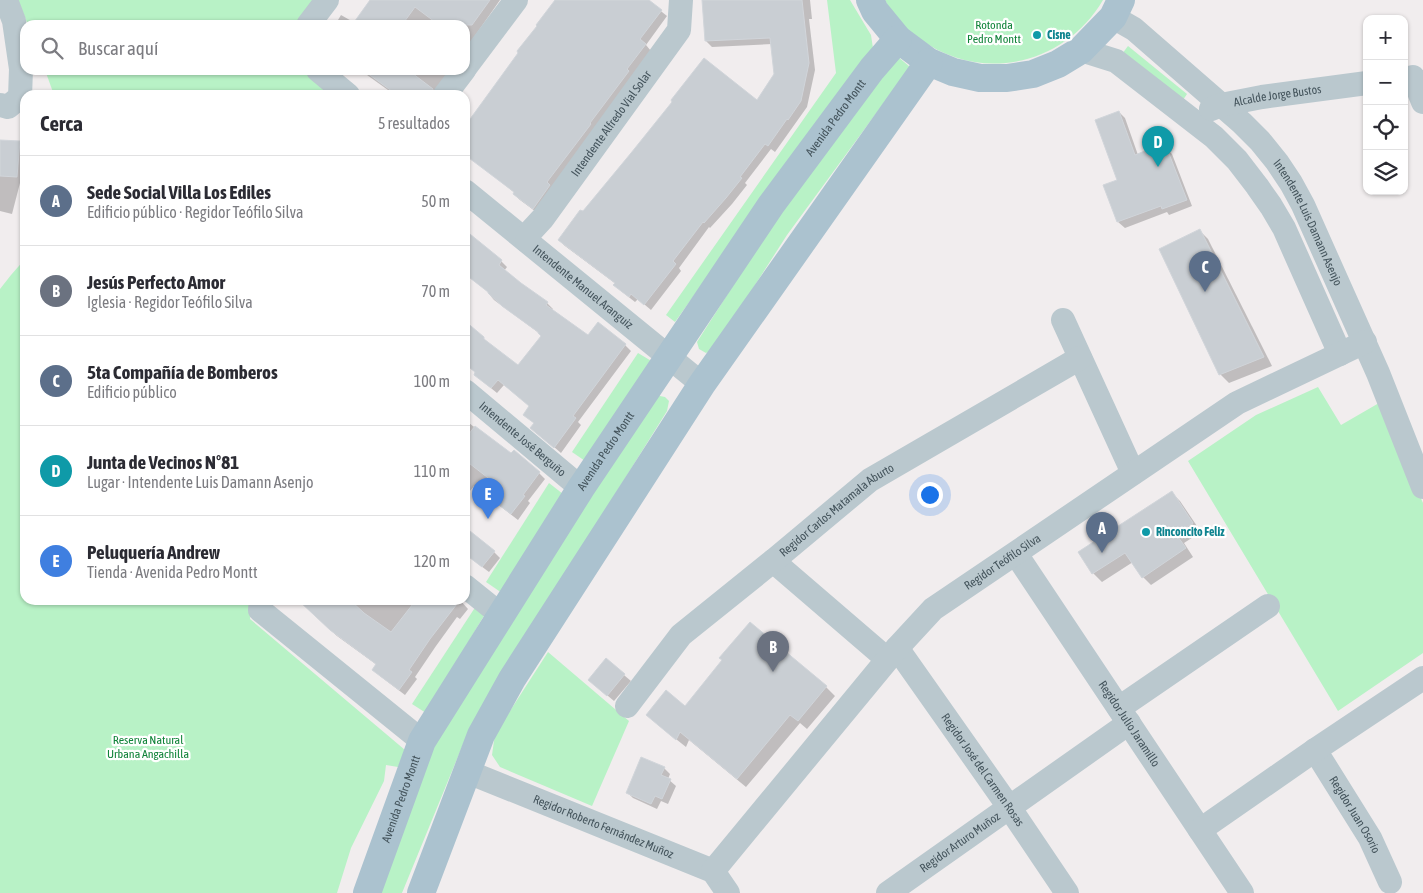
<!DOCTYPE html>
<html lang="es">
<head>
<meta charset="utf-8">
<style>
	:root { --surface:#fff; --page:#f2f2f3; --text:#2b2b33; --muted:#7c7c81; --line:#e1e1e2; --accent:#0c8dec }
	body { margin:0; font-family:"Asap Condensed",sans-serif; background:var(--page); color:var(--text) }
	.controls { position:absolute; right:15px; top:15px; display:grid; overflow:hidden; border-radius:10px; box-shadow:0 1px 4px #0004 }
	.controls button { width:45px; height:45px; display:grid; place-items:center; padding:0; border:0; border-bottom:1px solid var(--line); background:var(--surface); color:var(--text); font:25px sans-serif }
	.you { position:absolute; left:929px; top:494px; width:18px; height:18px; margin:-12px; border:4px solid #fff; border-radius:50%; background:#1a73e8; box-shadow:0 0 0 8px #1a73e833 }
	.badge { display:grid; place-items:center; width:32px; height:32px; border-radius:50%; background:var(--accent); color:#fff; font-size:16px; font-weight:700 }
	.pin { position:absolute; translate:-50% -41px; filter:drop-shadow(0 1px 2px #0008) }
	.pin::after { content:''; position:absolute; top:26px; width:18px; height:15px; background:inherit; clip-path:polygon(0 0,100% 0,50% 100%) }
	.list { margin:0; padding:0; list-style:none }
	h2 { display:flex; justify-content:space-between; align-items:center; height:65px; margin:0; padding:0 20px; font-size:21px }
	h2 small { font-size:16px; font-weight:400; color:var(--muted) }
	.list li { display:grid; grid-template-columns:32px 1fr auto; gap:15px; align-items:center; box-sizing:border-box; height:90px; padding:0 20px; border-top:1px solid var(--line) }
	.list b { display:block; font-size:19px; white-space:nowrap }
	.list p { margin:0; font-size:16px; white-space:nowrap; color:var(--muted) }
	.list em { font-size:16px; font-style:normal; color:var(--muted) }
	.icon { flex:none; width:28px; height:28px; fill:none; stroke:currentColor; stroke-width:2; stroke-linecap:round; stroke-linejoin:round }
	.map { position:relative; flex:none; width:1423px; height:893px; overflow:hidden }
	.search { position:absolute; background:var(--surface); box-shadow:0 1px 4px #0004; left:20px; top:20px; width:450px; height:55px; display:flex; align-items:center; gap:12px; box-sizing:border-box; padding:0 18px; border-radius:15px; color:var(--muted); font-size:19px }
	.panel { position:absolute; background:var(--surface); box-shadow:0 1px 4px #0004; left:20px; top:90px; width:450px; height:515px; border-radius:15px }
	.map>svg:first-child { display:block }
	.green { fill:#b8f2c6 }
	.shadow { fill:#0003 }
	.building { fill:#c9ced3; stroke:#d1d5da }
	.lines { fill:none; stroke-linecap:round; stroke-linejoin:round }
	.minor { stroke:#bac8ce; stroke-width:24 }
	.major { stroke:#abc2cf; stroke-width:28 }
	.culture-dot { fill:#0f9aa8; stroke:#fff; stroke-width:2 }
	.labels { text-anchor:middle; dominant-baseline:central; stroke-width:4.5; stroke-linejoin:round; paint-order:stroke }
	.park-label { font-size:12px; fill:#108339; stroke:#fff }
	.culture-label { font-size:12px; font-weight:bold; fill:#0d838f; stroke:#fff; text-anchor:start }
	.street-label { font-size:12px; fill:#44545c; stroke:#fff }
</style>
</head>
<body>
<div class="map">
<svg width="1423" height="893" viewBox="0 0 1423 893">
	<rect width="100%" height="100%" fill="#f1edee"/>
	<g class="green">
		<polygon points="18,0 319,0 301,25 28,25"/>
		<polygon points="827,0 850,0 871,35 874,55 745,224 675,322 666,315 836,73"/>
		<path d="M885,0H1103C1065,65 981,84 920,39C906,29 892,16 885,0Z"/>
		<polygon points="1128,46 1187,94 1181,103 1122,54"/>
		<polygon points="897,56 910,67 787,235 714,349 706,353 699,349 697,342 782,209"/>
		<polygon points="45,70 311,70 340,95 54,95"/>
		<polygon points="25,259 25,600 252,600 250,619 405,750 398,767 386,765 384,781 351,848 337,893 0,893 0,289 11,275"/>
		<polygon points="638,353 653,362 588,463 572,452"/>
		<polygon points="1318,387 1341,425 1379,403 1423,503 1423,653 1338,711 1188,461 1256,415"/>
		<polygon points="655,395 665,397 669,401 667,411 488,698 466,737 402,893 378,893 435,741"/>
		<polygon points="549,483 563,494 502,593 486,582"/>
		<polygon points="476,606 485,614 426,713 412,704"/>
		<polygon points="548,652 629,721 592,806 500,767 492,755 495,734"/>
	</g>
	<g class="shadow">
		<polygon points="371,0 500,0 465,50 465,25 335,25 341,15 355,23"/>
		<polygon points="559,0 647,0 667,16 646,45 651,51 539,214 520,200 514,194 515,193 465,153 465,118 470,122"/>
		<polygon points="703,0 810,0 812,19 809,19 815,70 807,107 775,152 771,149 745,183 747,185 732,204 710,228 709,227 679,268 681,271 651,310 638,299 635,302 621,291 616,284 565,246 559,240 583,213 758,102 776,75 772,44 712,47 706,41"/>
		<polygon points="360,70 452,70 437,95 395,95"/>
		<polygon points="1119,112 1125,118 1138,155 1152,149 1154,152 1166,148 1172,154 1192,206 1169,215 1167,212 1125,228 1118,222 1105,186 1118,181"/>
		<polygon points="0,141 19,142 25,148 23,183 20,183 12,214 0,211"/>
		<polygon points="1199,230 1208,239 1272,366 1229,383 1220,374"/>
		<polygon points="465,235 501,261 507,267 504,271 547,303 553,309 552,310 588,336 625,345 631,351 578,422 581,425 561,453 538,433 535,424 525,415 531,406 504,385 497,393 481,380 476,373 465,363 465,322 493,347 518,367 543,336 494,300 489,294 490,293 465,274"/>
		<polygon points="465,420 511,455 539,473 545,479 528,501 530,503 518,520 474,486 465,497"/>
		<polygon points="1171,492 1180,501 1201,532 1184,543 1193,557 1151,585 1143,577 1133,562 1102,582 1093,573"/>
		<polygon points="494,552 500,558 489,572 465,554"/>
		<polygon points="298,600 460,600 468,609 460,619 457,617 436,646 415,677 417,679 405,695 380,676 377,665 337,636"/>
		<polygon points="606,660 631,681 614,701 589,680"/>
		<polygon points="826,687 835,696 807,729 800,723 746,787 689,740 686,747 657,724 685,708"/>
		<polygon points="664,768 670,774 668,779 676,786 668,804 661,801 657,809 633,798 627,792"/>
	</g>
	<g class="building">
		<polygon points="370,0 490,0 472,25 439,25 415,7 402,25 352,25"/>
		<polygon points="555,0 649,0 662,10 640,39 646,44 627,69 629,71 590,123 591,124 547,182 550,185 533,209 513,194 514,192 465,155 465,126 518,53 517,51 537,26 536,25"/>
		<polygon points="702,0 802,0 809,63 801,101 788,120 787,119 768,146 765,144 740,177 742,178 726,198 704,223 703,222 673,261 676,264 644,305 631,294 629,297 613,285 615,283 558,240 580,210 583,211 631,153 672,102 671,100 704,58 757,100 774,74 770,38 705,41"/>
		<polygon points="363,70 408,70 433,89 432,95 397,95"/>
		<polygon points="1119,111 1135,155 1152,148 1153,151 1166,146 1187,200 1162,209 1161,206 1117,222 1103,185 1117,180 1095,120"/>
		<polygon points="0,140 20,141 17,177 0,176"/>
		<polygon points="1200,229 1264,357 1219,375 1159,249"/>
		<polygon points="465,230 502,260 499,265 521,283 548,302 546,305 588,335 598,322 626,344 573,416 576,418 554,448 530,428 534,423 523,415 529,406 498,380 491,388 474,375 475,372 465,364 465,321 484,337 484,339 518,365 541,336 538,333 538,332 502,306 488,293 488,292 465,274"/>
		<polygon points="475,426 511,453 514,450 540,472 523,495 525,496 511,514 483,493 492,481 465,460 465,439"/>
		<polygon points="1172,491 1193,523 1176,534 1186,548 1142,578 1125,553 1092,574 1078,552"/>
		<polygon points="465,527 495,551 482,567 465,554"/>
		<polygon points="298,600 350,600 364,613 391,632 416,600 460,600 430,639 409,670 412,672 399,690 372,670 376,664 330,630"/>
		<polygon points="750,622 827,686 798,721 790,715 737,779 680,732 676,740 646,715 666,690 685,706 722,660 719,658"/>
		<polygon points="606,658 625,674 607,696 588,680"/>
		<polygon points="641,757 665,767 661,775 671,779 662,799 655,796 651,804 626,793"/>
	</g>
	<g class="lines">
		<g class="minor">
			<path id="s1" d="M1113,17L1134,29L1242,123L1260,141L1277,162L1291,183L1303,205L1378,373L1423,487"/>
			<polyline points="308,25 327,0"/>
			<polyline points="1081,50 1116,61 1214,137 1237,160 1257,186 1271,206 1284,228 1340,354"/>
			<polyline points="465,68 516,0"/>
			<polyline points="318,70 348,95"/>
			<polyline points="1413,77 1423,102"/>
			<polyline points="445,95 464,70"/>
			<polyline points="0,105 8,107 20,97 21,69 14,21 6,0"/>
			<path id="s2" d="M1211,109L1221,105L1262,97L1367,83"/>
			<path id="s3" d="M465,191L702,384"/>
			<path id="s4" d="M527,241L531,231L543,218L679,30L681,0"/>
			<polyline points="1063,320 1133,473"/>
			<path id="s5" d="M465,391L581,488"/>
			<path id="s6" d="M1016,554L1242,893"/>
			<polyline points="773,561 887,659"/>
			<polyline points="465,586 501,615"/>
			<polyline points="261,600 260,610 422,741"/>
			<path id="s7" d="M897,648L1009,807L1067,893"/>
			<path id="s8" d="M627,706L681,635L773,561L870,480L1080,358"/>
			<polyline points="1119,708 1268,606"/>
			<path id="s9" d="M1315,750L1370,838L1390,882"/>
			<path id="s10" d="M468,772L713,871L728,893"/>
			<polyline points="1200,830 1315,750 1423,678"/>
			<path id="s11" d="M713,871L897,648L933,609L1237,403L1365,342"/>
			<path id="s12" d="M888,893L1129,723"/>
		</g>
		<g class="major">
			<polyline points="870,0 875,11 898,39 929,62 953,72 980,78 1007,78 1033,74 1058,64 1081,50 1113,17 1121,0"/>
			<path id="s13" d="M367,893L422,741L581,488L771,205L872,69L898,39"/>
			<polyline points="421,893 481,735 512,679 702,384 929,62"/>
		</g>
	</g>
	<g class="culture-dot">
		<circle cx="1037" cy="35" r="5"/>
		<circle cx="1146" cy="532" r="5"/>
	</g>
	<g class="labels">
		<g class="park-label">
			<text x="994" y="25">Rotonda<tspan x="994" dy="14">Pedro Montt</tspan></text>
			<text x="148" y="740">Reserva Natural<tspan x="148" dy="14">Urbana Angachilla</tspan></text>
		</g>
		<g class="culture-label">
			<text x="1047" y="35">Cisne</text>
			<text x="1156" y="532">Rinconcito Feliz</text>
		</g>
		<g class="street-label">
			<text stroke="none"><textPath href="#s2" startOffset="68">Alcalde Jorge Bustos</textPath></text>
			<text stroke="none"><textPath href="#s13" startOffset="910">Avenida Pedro Montt</textPath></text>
			<text stroke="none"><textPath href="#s4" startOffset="145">Intendente Alfredo Vial Solar</textPath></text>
			<text stroke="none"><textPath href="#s1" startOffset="288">Intendente Luis Damann Asenjo</textPath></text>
			<text stroke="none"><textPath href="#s3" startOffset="152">Intendente Manuel Aranguiz</textPath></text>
			<text stroke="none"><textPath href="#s5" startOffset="75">Intendente José Berguño</textPath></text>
			<text stroke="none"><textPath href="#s13" startOffset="505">Avenida Pedro Montt</textPath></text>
			<text stroke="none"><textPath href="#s8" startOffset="289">Regidor Carlos Matamala Aburto</textPath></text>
			<text stroke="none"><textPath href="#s11" startOffset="426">Regidor Teófilo Silva</textPath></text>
			<text stroke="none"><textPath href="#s6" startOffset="204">Regidor Julio Jaramillo</textPath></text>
			<text stroke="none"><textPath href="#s7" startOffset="149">Regidor José del Carmen Rosas</textPath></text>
			<text stroke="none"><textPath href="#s13" startOffset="100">Avenida Pedro Montt</textPath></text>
			<text stroke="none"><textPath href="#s9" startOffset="76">Regidor Juan Osorio</textPath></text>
			<text stroke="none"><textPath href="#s10" startOffset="146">Regidor Roberto Fernández Muñoz</textPath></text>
			<text stroke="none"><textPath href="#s12" startOffset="88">Regidor Arturo Muñoz</textPath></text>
		</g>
	</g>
</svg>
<div class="controls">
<button>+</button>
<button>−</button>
<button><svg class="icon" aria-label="locate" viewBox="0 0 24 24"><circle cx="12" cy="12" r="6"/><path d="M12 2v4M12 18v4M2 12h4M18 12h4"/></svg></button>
<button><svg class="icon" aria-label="layers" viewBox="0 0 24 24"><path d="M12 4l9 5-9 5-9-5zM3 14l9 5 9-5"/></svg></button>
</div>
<div class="you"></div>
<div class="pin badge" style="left:1102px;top:553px;background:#5c6f8a">A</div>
<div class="pin badge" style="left:773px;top:672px;background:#6b7280">B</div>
<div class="pin badge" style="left:1205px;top:292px;background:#5c6f8a">C</div>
<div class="pin badge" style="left:1158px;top:167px;background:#0f9aa8">D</div>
<div class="pin badge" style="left:488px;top:519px;background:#3f7fe0">E</div>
<div class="search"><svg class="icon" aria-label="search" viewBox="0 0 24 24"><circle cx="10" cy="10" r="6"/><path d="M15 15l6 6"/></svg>Buscar aquí</div>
<section class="panel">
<h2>Cerca<small>5 resultados</small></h2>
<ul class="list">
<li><span class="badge" style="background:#5c6f8a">A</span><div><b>Sede Social Villa Los Ediles</b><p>Edificio público · Regidor Teófilo Silva</p></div><em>50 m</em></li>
<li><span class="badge" style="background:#6b7280">B</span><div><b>Jesús Perfecto Amor</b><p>Iglesia · Regidor Teófilo Silva</p></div><em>70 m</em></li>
<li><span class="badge" style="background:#5c6f8a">C</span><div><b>5ta Compañía de Bomberos</b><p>Edificio público</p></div><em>100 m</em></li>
<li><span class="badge" style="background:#0f9aa8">D</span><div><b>Junta de Vecinos N°81</b><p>Lugar · Intendente Luis Damann Asenjo</p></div><em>110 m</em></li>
<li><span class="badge" style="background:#3f7fe0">E</span><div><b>Peluquería Andrew</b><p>Tienda · Avenida Pedro Montt</p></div><em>120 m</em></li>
</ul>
</section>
</div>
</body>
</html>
